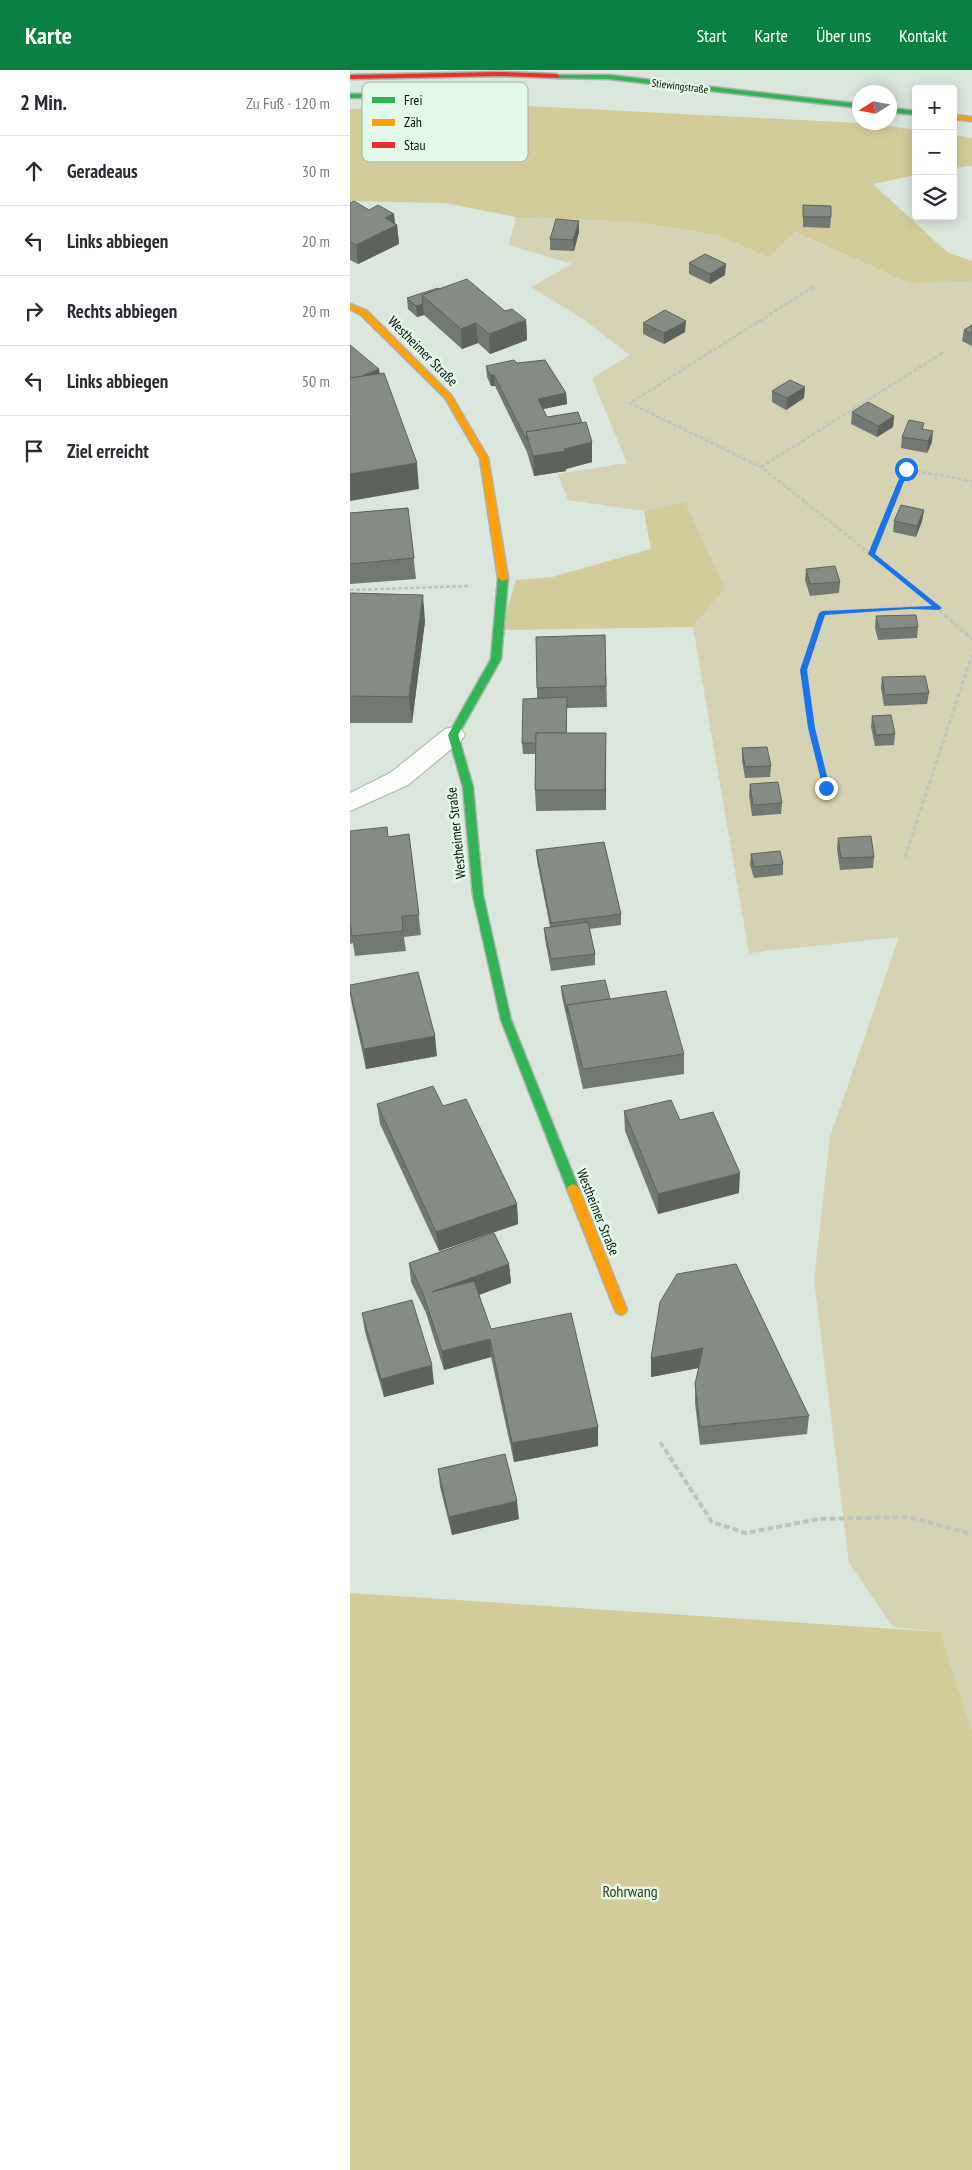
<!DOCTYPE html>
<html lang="de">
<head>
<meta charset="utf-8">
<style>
	:root { --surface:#fff; --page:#f2f2f3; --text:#2b2b33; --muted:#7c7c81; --line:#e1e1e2; --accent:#0b8043 }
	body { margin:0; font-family:"PT Sans Narrow",sans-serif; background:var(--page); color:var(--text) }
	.controls { position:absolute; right:15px; top:15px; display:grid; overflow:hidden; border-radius:5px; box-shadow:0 2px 12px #0003 }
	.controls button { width:45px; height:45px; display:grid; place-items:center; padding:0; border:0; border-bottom:1px solid var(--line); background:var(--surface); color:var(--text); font:25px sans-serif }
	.compass { position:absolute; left:502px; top:15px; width:45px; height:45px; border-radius:50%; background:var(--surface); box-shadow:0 2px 12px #0003; rotate:259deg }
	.stop { position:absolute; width:15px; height:15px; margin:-11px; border:4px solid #1a73e8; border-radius:50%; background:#fff }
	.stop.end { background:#1a73e8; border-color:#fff; box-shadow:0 1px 5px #0008 }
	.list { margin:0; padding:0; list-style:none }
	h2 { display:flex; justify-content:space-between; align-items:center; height:65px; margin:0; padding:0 20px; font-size:21px }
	h2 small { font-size:16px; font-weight:400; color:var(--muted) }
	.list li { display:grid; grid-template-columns:32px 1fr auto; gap:15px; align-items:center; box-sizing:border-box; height:70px; padding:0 20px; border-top:1px solid var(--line) }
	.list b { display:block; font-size:19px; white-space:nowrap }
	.list em { font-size:16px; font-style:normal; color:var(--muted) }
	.icon { flex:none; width:28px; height:28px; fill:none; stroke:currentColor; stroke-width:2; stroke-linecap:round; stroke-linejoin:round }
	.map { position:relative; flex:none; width:622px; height:2100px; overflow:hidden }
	header { display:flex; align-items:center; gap:30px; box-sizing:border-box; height:70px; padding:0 25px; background:var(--accent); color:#fff }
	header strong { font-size:24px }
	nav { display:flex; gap:28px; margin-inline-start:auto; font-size:18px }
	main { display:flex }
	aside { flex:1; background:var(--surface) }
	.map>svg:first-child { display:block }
	.green { fill:#d5d3b4 }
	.forest { fill:#d2cb9a }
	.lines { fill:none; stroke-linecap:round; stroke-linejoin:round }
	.street-casing { stroke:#aab3ac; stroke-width:2 }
	.fast-casing { stroke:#aab3ac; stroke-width:3 }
	.slow-casing { stroke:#aab3ac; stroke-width:3 }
	.jam-casing { stroke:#aab3ac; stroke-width:3 }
	.path-far2 { stroke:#c0c4c0; stroke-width:2.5; stroke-dasharray:4 2; stroke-linecap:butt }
	.path-far1 { stroke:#c0c4c0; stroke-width:3; stroke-dasharray:4.5 2.5; stroke-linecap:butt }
	.path { stroke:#c0c4c0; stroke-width:4; stroke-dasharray:6 3; stroke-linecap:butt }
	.street { fill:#fafbfa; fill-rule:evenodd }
	.fast { fill:#30b455; fill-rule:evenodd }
	.slow { fill:#ff9f0a; fill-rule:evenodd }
	.jam { fill:#e5322d; fill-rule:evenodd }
	.wall { fill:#727872 }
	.shaded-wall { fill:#5d625c }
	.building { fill:#858c84; stroke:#5d625c }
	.route { fill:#1a73e8 }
	.labels { text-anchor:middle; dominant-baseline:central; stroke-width:5; stroke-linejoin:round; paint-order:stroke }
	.far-street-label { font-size:11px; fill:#09100b; stroke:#e3f9e7 }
	.street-label { font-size:14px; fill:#09100b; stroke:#e3f9e7 }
	.near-park-label { font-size:16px; fill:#3c330f; stroke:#e3f9e7 }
	.key { fill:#e3f9e7; stroke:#a2b3a5; stroke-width:1 }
	.key-label { font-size:14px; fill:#09100b }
</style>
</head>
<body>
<header>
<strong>Karte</strong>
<nav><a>Start</a><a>Karte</a><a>Über uns</a><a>Kontakt</a></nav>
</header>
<main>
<aside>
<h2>2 Min.<small>Zu Fuß · 120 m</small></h2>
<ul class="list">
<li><svg class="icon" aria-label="ahead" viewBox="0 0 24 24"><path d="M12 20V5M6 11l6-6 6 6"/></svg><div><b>Geradeaus</b></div><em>30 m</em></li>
<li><svg class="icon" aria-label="left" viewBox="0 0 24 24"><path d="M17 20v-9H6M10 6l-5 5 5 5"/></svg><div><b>Links abbiegen</b></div><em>20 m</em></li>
<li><svg class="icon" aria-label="right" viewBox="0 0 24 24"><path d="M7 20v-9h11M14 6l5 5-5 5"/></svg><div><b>Rechts abbiegen</b></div><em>20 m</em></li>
<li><svg class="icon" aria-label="left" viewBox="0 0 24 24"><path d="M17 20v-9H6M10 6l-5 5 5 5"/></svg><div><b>Links abbiegen</b></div><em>50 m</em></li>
<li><svg class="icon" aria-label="arrive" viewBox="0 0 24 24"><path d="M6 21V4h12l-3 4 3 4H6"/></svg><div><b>Ziel erreicht</b></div></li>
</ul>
</aside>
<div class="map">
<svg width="622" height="2100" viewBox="0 0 622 2100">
	<rect width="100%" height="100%" fill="#dbe6dd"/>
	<polygon class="green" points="166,147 285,152 368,165 418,186 444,162 559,213 622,212 622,1661 590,1562 543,1557 499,1493 464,1210 480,1067 549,867 399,883 343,557 375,518 335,433 294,441 218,430 208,404 277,393 242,308 280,285 233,249 181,217 222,194 159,175"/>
	<g class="forest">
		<polygon points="157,35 527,54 566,60 566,105 523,114 597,182 622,191 622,212 559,213 445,162 418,187 368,165 285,152 166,147 95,133 0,131 0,39"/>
		<polygon points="603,65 622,68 622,96 603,98"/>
		<polygon points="335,432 375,518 343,557 151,560 166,510 202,507 301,479 294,441"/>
		<polygon points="0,1523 590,1562 622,1661 622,2100 0,2100"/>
	</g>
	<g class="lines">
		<defs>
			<polygon id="street" points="103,657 111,659 115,665 111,671 58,715 0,741 0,723 40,703 95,659"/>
			<g id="fast">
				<polygon points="205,5 259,5 510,34 510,38 259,9 207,8 205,7"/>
				<polygon points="151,22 151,24 149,25 0,28 0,24"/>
				<polygon points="540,38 566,41 566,45 540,42"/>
				<polygon points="153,505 158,508 151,589 108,665 123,717 133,825 161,950 229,1119 227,1122 219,1122 217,1119 151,950 123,825 113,717 98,665 141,589 148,508"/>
			</g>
			<g id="slow">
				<polygon points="603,45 622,47 622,51 603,49"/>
				<polygon points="0,234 17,241 101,325 138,388 158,508 156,510 153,511 148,508 130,388 95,328 11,245 0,239"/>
				<polygon points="223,1114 227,1116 229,1119 277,1240 275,1243 271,1245 267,1243 265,1240 217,1119 219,1116"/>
			</g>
			<polygon id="jam" points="150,2 207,4 210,6 207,8 150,6 0,9 0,5"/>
		</defs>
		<use href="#street" class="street-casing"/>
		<use href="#fast" class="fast-casing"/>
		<use href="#slow" class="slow-casing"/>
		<use href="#jam" class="jam-casing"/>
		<g class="path-far2">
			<polyline points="463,217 280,333 411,397 570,523"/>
			<polyline points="411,397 594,282"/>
			<polyline points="522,484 556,399 622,411"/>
			<polyline points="0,520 118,516"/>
		</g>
		<g class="path-far1">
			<polyline points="568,522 622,569"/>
			<polyline points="476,717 462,658 454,600 472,543 560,537 588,538"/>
			<polyline points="555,787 622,585"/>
		</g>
		<polyline class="path" points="310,1372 362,1452 396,1463 469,1449 558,1447 622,1464"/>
		<use href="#street" class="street"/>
		<use href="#fast" class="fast"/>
		<use href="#slow" class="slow"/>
		<use href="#jam" class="jam"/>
	</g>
	<g class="wall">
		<polygon points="0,133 19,140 44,144 45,153 47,155 49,174 8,194 0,190"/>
		<polygon points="453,135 481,147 480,158 453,157"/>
		<polygon points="229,162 224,181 200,180 200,169"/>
		<polygon points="339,193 375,205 360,214 339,204"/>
		<polygon points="89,219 155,241 176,250 177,270 140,284 128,273 112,279 74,245 67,247 58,239 57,228"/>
		<polygon points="293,253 335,262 314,274 293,264"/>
		<polygon points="622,255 622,276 612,271 614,260"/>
		<polygon points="167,293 216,323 217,334 193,339 197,347 242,392 216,399 216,401 184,406 177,382 145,316 141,316 137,307 136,296"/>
		<polygon points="455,317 454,328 436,340 422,332 422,321"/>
		<polygon points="502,342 544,346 543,357 527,367 501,354"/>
		<polygon points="573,359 582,372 577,383 551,378 552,367"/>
		<polygon points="58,438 66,509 0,514 0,443"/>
		<polygon points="574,440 572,451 566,467 543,462 544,451"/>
		<polygon points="456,499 490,512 489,523 460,526 455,510"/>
		<polygon points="0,523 75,551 62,653 0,653"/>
		<polygon points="526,546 568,557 567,568 528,570 525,558"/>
		<polygon points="255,565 257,637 217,638 217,663 256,663 256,740 186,741 185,720 186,684 173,684 172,673 187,628 187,618"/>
		<polygon points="532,607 579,623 577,634 534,636 531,618"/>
		<polygon points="522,646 545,664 544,675 525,676 521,657"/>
		<polygon points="392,678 421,696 420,707 395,708 392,690"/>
		<polygon points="400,714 432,733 431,744 402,746 399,725"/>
		<polygon points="0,761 38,767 59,764 71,865 54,867 56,881 5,886 3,873 0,874"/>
		<polygon points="488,768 524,787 523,798 490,800 487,779"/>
		<polygon points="186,780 271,844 271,855 239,859 245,884 245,895 201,901 195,869 194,858 200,857 187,791"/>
		<polygon points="401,784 433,794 433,805 404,808 400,795"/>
		<polygon points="0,915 87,986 16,999 2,935 0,924"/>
		<polygon points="211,916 260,929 334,984 334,1004 233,1019 212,927"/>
		<polygon points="27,1034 93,1036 167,1134 168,1154 89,1181 30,1054"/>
		<polygon points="274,1041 389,1123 308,1144 275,1061"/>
		<polygon points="59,1193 159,1194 161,1213 129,1225 141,1259 248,1357 248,1376 164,1392 141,1287 94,1300 76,1243 61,1212"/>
		<polygon points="386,1194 459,1346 457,1364 350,1375 345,1333 345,1314 349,1298 301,1307 301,1288"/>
		<polygon points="12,1243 84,1314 34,1327 15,1262"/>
		<polygon points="88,1399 169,1449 102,1465 90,1417"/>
	</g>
	<g class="shaded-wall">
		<polygon points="44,144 45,156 47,155 49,174 8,194 6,175 35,148"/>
		<polygon points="229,151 229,162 224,181 223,170"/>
		<polygon points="376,194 375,205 360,214 360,204"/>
		<polygon points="73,234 74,245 67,247 66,236"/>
		<polygon points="176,250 177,270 140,284 139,264"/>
		<polygon points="336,251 335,262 314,274 314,263"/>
		<polygon points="126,253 128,273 112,279 111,259"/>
		<polygon points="29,299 31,310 0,311"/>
		<polygon points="140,305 144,305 145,316 141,316"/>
		<polygon points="455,317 454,328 436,340 437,328"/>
		<polygon points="216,323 217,334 189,340 188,329"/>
		<polygon points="544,346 543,357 527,367 528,356"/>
		<polygon points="583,361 582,372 577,383 578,371"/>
		<polygon points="242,372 242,392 216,399 216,401 184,406 183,386"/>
		<polygon points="67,393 69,419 0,431 0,404"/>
		<polygon points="574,440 572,451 566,467 567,456"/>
		<polygon points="73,525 75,551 62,653 59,627"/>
		<polygon points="256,663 256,740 255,720"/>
		<polygon points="85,966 87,986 16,999 14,979"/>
		<polygon points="390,1103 389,1123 308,1144 308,1124"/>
		<polygon points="167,1134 168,1154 89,1181 86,1162"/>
		<polygon points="159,1194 161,1213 85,1241 82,1222"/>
		<polygon points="140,1269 141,1287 94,1300 92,1281"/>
		<polygon points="353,1278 353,1297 301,1307 301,1288"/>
		<polygon points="82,1295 84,1314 34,1327 31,1309"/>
		<polygon points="248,1357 248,1376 164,1392 162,1373"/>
		<polygon points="167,1431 169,1449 102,1465 99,1447"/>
	</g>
	<g class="building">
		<polygon points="4,131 19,140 28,135 44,144 35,148 47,155 6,175 0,172 0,133"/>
		<polygon points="453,135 481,136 481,147 453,147"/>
		<polygon points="206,149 229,151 223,170 200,169"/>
		<polygon points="355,184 376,194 360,204 339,193"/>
		<polygon points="117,209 155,241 162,239 176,250 139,264 126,253 111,259 72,225"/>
		<polygon points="88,218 89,219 72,225 73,234 66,236 57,228"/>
		<polygon points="315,240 336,251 314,263 293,253"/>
		<polygon points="622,255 622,264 614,260"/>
		<polygon points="0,275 29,299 9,307 0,308"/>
		<polygon points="164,290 167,293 195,290 216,323 188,329 197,347 228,342 232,353 176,362 177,371 144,305 140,305 136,296"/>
		<polygon points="34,303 67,393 0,404 0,308"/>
		<polygon points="440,310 455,317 437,328 422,321"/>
		<polygon points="518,332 544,346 528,356 502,342"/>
		<polygon points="559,350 574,353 572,359 583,361 578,371 552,367"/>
		<polygon points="236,352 242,372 214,379 216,381 183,386 176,362"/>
		<polygon points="551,435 574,440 567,456 544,451"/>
		<polygon points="58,438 64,488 0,494 0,443"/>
		<polygon points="485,496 490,512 460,514 456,499"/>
		<polygon points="0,523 73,525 59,627 0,626"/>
		<polygon points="566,545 568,557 529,559 526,546"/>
		<polygon points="255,565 256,616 187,618 186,567"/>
		<polygon points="575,606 579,623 535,625 532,607"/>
		<polygon points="217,627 216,663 186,663 186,673 172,673 173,629"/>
		<polygon points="541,645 545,664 526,665 522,646"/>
		<polygon points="186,663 256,663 255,720 185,720"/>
		<polygon points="417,677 421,696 395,697 392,678"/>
		<polygon points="428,712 432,733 403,735 400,714"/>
		<polygon points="37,757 38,767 59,764 69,845 52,846 53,861 2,866 0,853 0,761"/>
		<polygon points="521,766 524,787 491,788 488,768"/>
		<polygon points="254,772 271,844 201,853 186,780"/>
		<polygon points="430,781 433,794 404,797 401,784"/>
		<polygon points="238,852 245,884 201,889 194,858"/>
		<polygon points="68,902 85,966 14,979 0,921 0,915"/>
		<polygon points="255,910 260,929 217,935 218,944 211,916"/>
		<polygon points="316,921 334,984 233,999 217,935"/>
		<polygon points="83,1016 93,1036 116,1029 167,1134 86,1162 27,1034"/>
		<polygon points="321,1030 330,1050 363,1042 390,1103 308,1124 274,1041"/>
		<polygon points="144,1163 159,1194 82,1222 124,1211 141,1259 221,1243 248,1357 162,1373 140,1269 92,1281 73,1224 59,1193"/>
		<polygon points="386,1194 459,1346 350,1357 345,1314 353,1278 301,1288 310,1232 327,1204"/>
		<polygon points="62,1230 82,1295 31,1309 12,1243"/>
		<polygon points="155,1384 167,1431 99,1447 88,1399"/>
	</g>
	<polygon class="route" points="556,398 559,399 525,484 592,538 589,540 560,539 475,545 457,600 465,658 480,718 476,720 473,718 458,658 450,600 469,543 472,541 582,536 518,484 553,399"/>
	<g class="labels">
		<g class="far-street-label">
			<text transform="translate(330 16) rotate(7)">Stiewingstraße</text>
		</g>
		<g class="street-label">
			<text transform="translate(73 281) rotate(45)">Westheimer Straße</text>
			<text transform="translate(106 763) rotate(-96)">Westheimer Straße</text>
			<text transform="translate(248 1142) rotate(68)">Westheimer Straße</text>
		</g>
		<g class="near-park-label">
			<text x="280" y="1821">Rohrwang</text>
		</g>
	</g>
	<rect x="12" y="12" width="166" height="80" rx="8" class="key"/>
	<rect x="22" y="27" width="23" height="6" fill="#30b455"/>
	<rect x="22" y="49" width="23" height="7" fill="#ff9f0a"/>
	<rect x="22" y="72" width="23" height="6" fill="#e5322d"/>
	<g class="key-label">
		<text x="54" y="35">Frei</text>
		<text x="54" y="57">Zäh</text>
		<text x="54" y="80">Stau</text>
	</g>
</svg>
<div class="controls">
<button>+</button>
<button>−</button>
<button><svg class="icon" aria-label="layers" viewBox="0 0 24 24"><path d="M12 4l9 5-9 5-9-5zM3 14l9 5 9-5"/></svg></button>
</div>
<svg class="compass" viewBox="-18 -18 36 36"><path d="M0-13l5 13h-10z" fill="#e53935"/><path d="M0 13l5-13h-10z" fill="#7c7c81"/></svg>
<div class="stop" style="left:556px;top:399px"></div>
<div class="stop end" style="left:476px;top:718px"></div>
</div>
</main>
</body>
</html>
